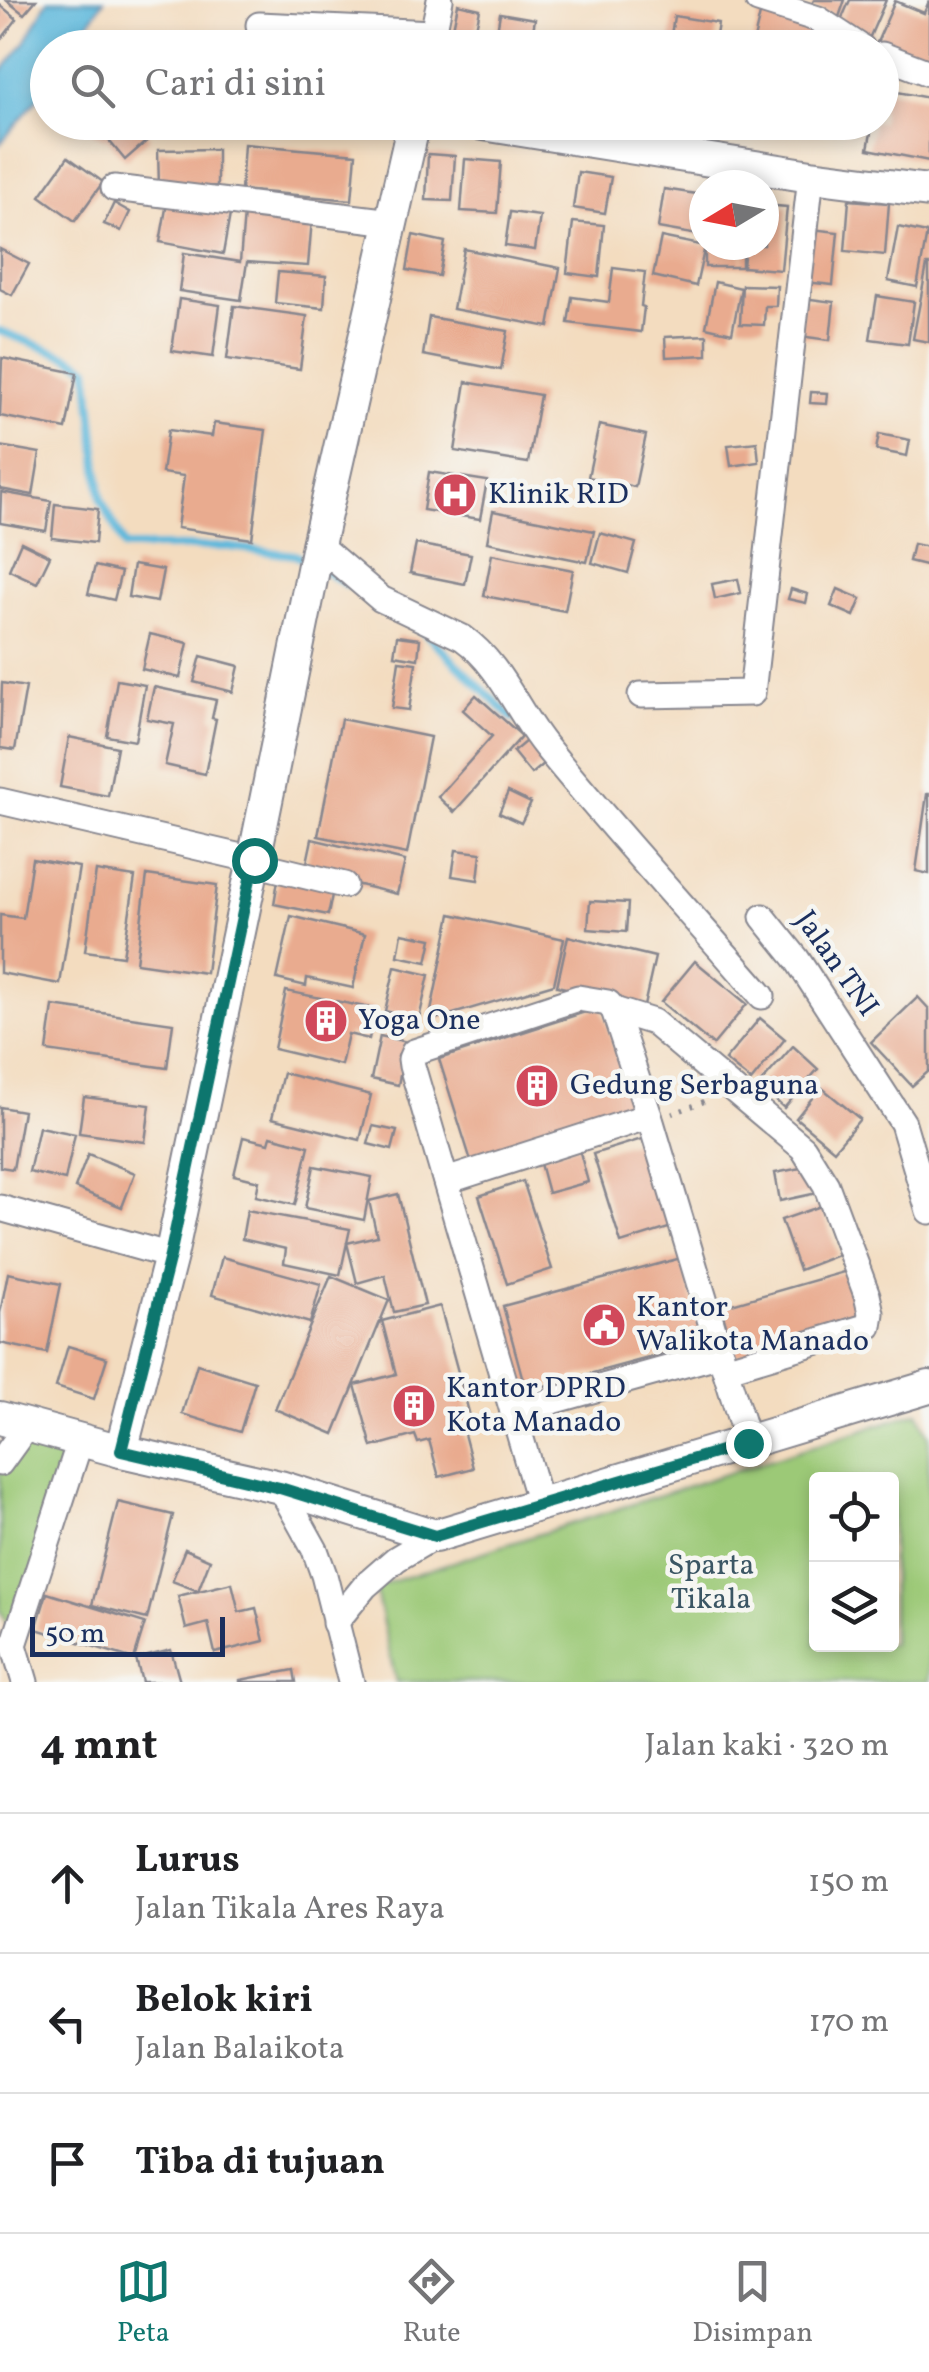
<!DOCTYPE html>
<html lang="id">
<head>
<meta charset="utf-8">
<style>
	:root { --surface:#fff; --page:#f2f2f2; --text:#202124; --muted:#757577; --line:#e0e0e0; --accent:#0f766e }
	body { margin:0; font-family:Vollkorn,serif; background:var(--page); color:var(--text) }
	.controls { position:absolute; right:30px; bottom:30px; display:grid; overflow:hidden; border-radius:10px; box-shadow:0 5px 15px #0003 }
	.controls button { width:90px; height:90px; display:grid; place-items:center; padding:0; border:0; border-bottom:2px solid var(--line); background:var(--surface); color:var(--text); font:50px sans-serif }
	.compass { position:absolute; left:689px; top:170px; width:90px; height:90px; border-radius:50%; background:var(--surface); box-shadow:0 5px 15px #0003; rotate:260deg }
	.scale { position:absolute; left:30px; bottom:25px; width:195px; box-sizing:border-box; padding-left:10px; border:5px solid #1b2f5e; border-top:0; font-size:28px; line-height:35px; white-space:nowrap; color:#1b2f5e; -webkit-text-stroke:8px #f6f6f2; paint-order:stroke }
	.stop { position:absolute; width:30px; height:30px; margin:-22px; border:8px solid #0f766e; border-radius:50%; background:#fff }
	.stop.end { background:#0f766e; border-color:#fff; box-shadow:0 2px 10px #0008 }
	.list { margin:0; padding:0; list-style:none }
	h2 { display:flex; justify-content:space-between; align-items:center; height:130px; margin:0; padding:0 40px; font-size:42px }
	h2 small { font-size:32px; font-weight:400; color:var(--muted) }
	.list li { display:grid; grid-template-columns:65px 1fr auto; gap:30px; align-items:center; box-sizing:border-box; height:140px; padding:0 40px; border-top:2px solid var(--line) }
	.list b { display:block; font-size:38px; white-space:nowrap }
	.list p { margin:0; font-size:32px; white-space:nowrap; color:var(--muted) }
	.list em { font-size:32px; font-style:normal; color:var(--muted) }
	.icon { flex:none; width:55px; height:55px; fill:none; stroke:currentColor; stroke-width:2; stroke-linecap:round; stroke-linejoin:round }
	.map { position:relative; flex:none; width:929px; height:1682px; overflow:hidden }
	.search { position:absolute; background:var(--surface); box-shadow:0 5px 15px #0003; left:30px; right:30px; top:30px; height:110px; display:flex; align-items:center; gap:25px; box-sizing:border-box; padding:0 35px; border-radius:55px; color:var(--muted); font-size:38px }
	.sheet { height:550px; background:var(--surface) }
	nav { display:flex; justify-content:space-around; align-items:center; box-sizing:border-box; height:140px; border-top:2px solid var(--line); background:var(--surface); font-size:28px; color:var(--muted) }
	nav a { display:grid; justify-items:center; gap:5px }
	nav .on { color:var(--accent) }
	.map>svg:first-child { display:block }
	.green { fill:#9cc977; stroke:#5c7c6a; stroke-width:2.5; fill-rule:evenodd }
	.water { fill:#5db8db; stroke:#3c749c; stroke-width:2.5 }
	.lines { fill:none; stroke-linecap:round; stroke-linejoin:round }
	.stream { stroke:#5db8db; stroke-width:8 }
	.building { fill:#e9ab8f }
	.minor-casing { stroke:#87868e; stroke-width:29 }
	.major-casing { stroke:#87868e; stroke-width:36 }
	.path { stroke:#87868e; stroke-width:5; stroke-dasharray:2.5 8; stroke-linecap:butt }
	.minor { stroke:#fff; stroke-width:25 }
	.major { stroke:#fff; stroke-width:32 }
	.route { stroke:#0f766e; stroke-width:12 }
	.labels { text-anchor:middle; dominant-baseline:central; stroke-width:9; stroke-linejoin:round; paint-order:stroke }
	.poi-label { font-size:30px; fill:#1b2f5e; stroke:#f6f6f2; text-anchor:start }
	.street-label { font-size:30px; fill:#1b2f5e; stroke:#f6f6f2 }
	.park-label { font-size:30px; fill:#3b5664; stroke:#f6f6f2 }
</style>
</head>
<body>
<div class="map">
<svg width="929" height="1682" viewBox="0 0 929 1682">
	<rect width="100%" height="100%" fill="#f6f6f2"/>
	<filter id="ink" filterUnits="userSpaceOnUse"><feTurbulence type="fractalNoise" baseFrequency=".01" numOctaves="2"/><feDisplacementMap in="SourceGraphic" scale="20" xChannelSelector="R" yChannelSelector="G"/><feConvolveMatrix kernelMatrix="1 2 1 2 8 2 1 2 1" color-interpolation-filters="sRGB"/></filter>
	<filter id="wash" filterUnits="userSpaceOnUse"><feTurbulence type="fractalNoise" baseFrequency=".0048" numOctaves="4" result="noise"/><feDisplacementMap in="SourceGraphic" scale="40" xChannelSelector="R" yChannelSelector="G"/><feGaussianBlur stdDeviation="2.25" result="paint"/><feColorMatrix in="noise" values="0 0 0 0 0 0 0 0 0 0 0 0 0 0 0 0 0 1.4 0 .05"/><feComposite in="paint" operator="in"/></filter>
	<g filter="url(#wash)">
		<rect width="100%" height="100%" fill="#f3dcbf"/>
		<g class="green">
			<path d="M918,1412L929,1436V1682H396L375,1587ZM816,1480H892V1644H816Z"/>
			<polygon points="27,1435 76,1443 13,1636 0,1610 0,1470"/>
		</g>
		<polygon class="water" points="48,0 104,0 73,47 48,48 47,87 0,144 0,74 26,41"/>
		<g class="lines">
			<g class="stream">
				<polyline points="0,331 71,358 88,368 101,499 125,547 229,547 295,555 304,560"/>
				<polyline points="321,569 347,585"/>
				<polyline points="419,627 513,719"/>
			</g>
		</g>
		<g id="blocks">
			<g class="building">
				<polygon points="6,0 36,0 24,14"/>
				<polygon points="814,0 845,0 839,17 811,6"/>
				<polygon points="850,0 886,0 868,41 838,27"/>
				<polygon points="895,1 924,13 929,1 929,70 875,47"/>
				<polygon points="458,4 480,9 474,38 452,33"/>
				<polygon points="0,5 17,19 0,41"/>
				<polygon points="761,10 817,24 812,48 752,48"/>
				<polygon points="500,13 535,19 530,48 495,44"/>
				<polygon points="674,16 718,23 714,48 669,48"/>
				<polygon points="543,32 569,39 567,48 539,48"/>
				<polygon points="882,89 929,98 929,161 868,149 873,122 882,122"/>
				<polygon points="91,122 137,122 150,138 125,160 106,137 104,139 87,128"/>
				<polygon points="764,122 791,122 788,134 763,127"/>
				<polygon points="244,144 356,154 352,200 241,190"/>
				<polygon points="217,149 217,186 159,187 158,150"/>
				<polygon points="428,154 455,156 452,201 426,200"/>
				<polygon points="68,157 103,182 75,221 40,196"/>
				<polygon points="465,159 501,162 497,213 461,211"/>
				<polygon points="578,172 611,177 605,213 573,208"/>
				<polygon points="664,189 703,195 698,235 658,228"/>
				<polygon points="168,197 231,209 223,254 160,242"/>
				<polygon points="849,200 889,203 885,255 845,251"/>
				<polygon points="114,203 130,212 121,231 104,224"/>
				<polygon points="764,205 787,207 781,270 743,267 745,245 764,245"/>
				<polygon points="510,212 540,216 535,250 505,246"/>
				<polygon points="244,213 312,219 308,266 247,262 241,300 179,291 184,253 240,262"/>
				<polygon points="573,222 604,225 599,277 567,273"/>
				<polygon points="898,227 927,233 917,287 888,281"/>
				<polygon points="811,229 838,232 833,285 805,282"/>
				<polygon points="413,235 445,242 439,276 407,270"/>
				<polygon points="661,237 705,246 696,286 653,276"/>
				<rect x="705" y="245" width="37" height="22"/>
				<polygon points="0,249 29,264 12,295 0,289"/>
				<polygon points="464,249 560,268 549,327 453,309"/>
				<polygon points="927,265 929,265 929,342 913,339"/>
				<polygon points="613,268 645,272 641,306 644,307 641,332 568,323 572,297 609,302"/>
				<polygon points="278,272 326,276 324,308 275,303"/>
				<polygon points="715,282 741,288 732,333 706,327"/>
				<polygon points="742,285 777,286 776,306 765,306 764,325 740,324"/>
				<polygon points="877,296 914,302 908,344 870,339"/>
				<polygon points="803,298 834,302 830,340 799,336"/>
				<polygon points="179,299 220,305 213,357 172,351"/>
				<polygon points="234,306 307,316 300,369 227,359"/>
				<polygon points="429,317 508,331 501,370 423,355"/>
				<polygon points="707,335 707,355 666,357 665,337"/>
				<polygon points="2,358 77,373 66,429 0,416"/>
				<polygon points="466,382 540,395 528,463 455,451"/>
				<polygon points="811,392 828,393 827,404 810,403"/>
				<polygon points="214,423 266,430 252,539 177,528 184,476 162,473 168,430 212,436"/>
				<polygon points="599,425 646,435 635,487 588,477"/>
				<polygon points="879,434 910,440 907,456 876,450"/>
				<polygon points="757,442 759,462 731,466 728,445"/>
				<polygon points="0,446 40,453 33,495 0,489"/>
				<polygon points="429,472 487,481 480,519 423,510"/>
				<polygon points="1,492 51,501 46,531 0,523"/>
				<polygon points="55,504 98,509 95,543 52,538"/>
				<polygon points="493,511 594,531 587,562 487,542"/>
				<polygon points="600,533 636,543 628,573 592,563"/>
				<polygon points="21,542 50,556 37,583 9,570"/>
				<polygon points="416,544 471,554 465,584 410,573"/>
				<polygon points="913,544 929,547 929,566 909,561"/>
				<polygon points="492,554 573,570 565,611 484,596"/>
				<polygon points="133,565 163,570 157,602 128,597"/>
				<polygon points="95,566 121,572 114,600 88,594"/>
				<polygon points="738,579 741,593 715,599 712,584"/>
				<polygon points="791,589 808,594 806,603 788,599"/>
				<polygon points="838,589 861,599 854,616 831,606"/>
				<polygon points="150,634 188,643 180,678 142,669"/>
				<polygon points="397,636 420,639 418,659 394,655"/>
				<polygon points="201,656 239,666 233,692 194,682"/>
				<polygon points="399,661 416,663 409,710 392,708"/>
				<polygon points="117,680 145,685 135,741 107,736"/>
				<polygon points="2,683 26,687 15,750 0,748"/>
				<polygon points="154,687 216,700 212,718 216,719 205,774 165,765 174,724 147,719"/>
				<polygon points="476,695 522,736 454,812 438,797 492,736 463,710"/>
				<polygon points="341,719 430,737 407,854 318,836"/>
				<polygon points="69,737 117,747 108,796 60,787"/>
				<polygon points="526,741 544,763 531,774 513,752"/>
				<polygon points="508,792 531,803 521,823 499,813"/>
				<polygon points="927,794 929,794 929,874 916,871"/>
				<polygon points="312,839 405,861 397,894 305,872"/>
				<polygon points="456,850 481,853 478,880 452,876"/>
				<polygon points="32,859 79,867 60,984 0,973 0,915 23,918"/>
				<polygon points="96,871 135,877 123,956 85,951"/>
				<polygon points="279,874 334,885 328,915 274,904"/>
				<polygon points="147,875 217,885 206,973 136,963"/>
				<polygon points="590,901 628,903 626,932 588,929"/>
				<polygon points="451,914 564,939 554,984 429,1021"/>
				<polygon points="291,916 365,934 353,988 307,978 306,986 277,979"/>
				<polygon points="402,933 432,939 427,962 398,956"/>
				<polygon points="568,936 655,957 644,1006 557,986"/>
				<polygon points="695,961 747,1004 713,1045 661,1002"/>
				<polygon points="395,967 429,975 419,1019 385,1011"/>
				<polygon points="286,991 375,1009 369,1039 348,1034 341,1065 274,1049"/>
				<polygon points="918,997 929,1009 929,1071 912,1086 871,1042"/>
				<polygon points="53,1006 173,1023 167,1068 47,1051"/>
				<polygon points="601,1007 635,1113 472,1164 439,1059"/>
				<polygon points="760,1018 785,1039 751,1081 725,1060"/>
				<polygon points="380,1036 407,1042 398,1085 371,1079"/>
				<polygon points="793,1046 818,1069 784,1108 759,1085"/>
				<polygon points="283,1073 371,1095 360,1140 272,1118"/>
				<polygon points="821,1087 860,1119 834,1150 796,1118"/>
				<polygon points="84,1097 150,1105 145,1142 79,1133"/>
				<polygon points="0,1107 23,1111 13,1169 0,1167"/>
				<polygon points="373,1126 397,1131 392,1150 368,1144"/>
				<polygon points="39,1127 75,1134 65,1180 29,1172"/>
				<polygon points="271,1136 309,1146 295,1205 256,1196 259,1181 234,1175 243,1137 269,1143"/>
				<polygon points="645,1138 672,1227 621,1243 593,1154"/>
				<polygon points="578,1145 588,1182 548,1193 538,1156"/>
				<polygon points="88,1154 135,1173 122,1207 75,1188"/>
				<polygon points="314,1166 372,1177 364,1220 305,1208"/>
				<polygon points="811,1166 817,1193 780,1201 775,1173"/>
				<polygon points="523,1181 552,1269 507,1284 479,1196"/>
				<polygon points="398,1194 425,1305 394,1312 385,1275 357,1283 347,1243 377,1236 369,1201"/>
				<polygon points="821,1206 838,1255 799,1270 781,1220"/>
				<polygon points="247,1210 350,1229 340,1275 284,1263 286,1249 242,1239"/>
				<polygon points="222,1257 321,1284 310,1323 212,1295"/>
				<polygon points="681,1258 704,1343 526,1391 503,1306"/>
				<polygon points="847,1271 861,1320 735,1356 721,1307"/>
				<polygon points="8,1273 61,1284 47,1353 0,1343 0,1313"/>
				<polygon points="331,1276 389,1300 334,1434 275,1409"/>
				<polygon points="440,1306 473,1427 463,1430 473,1468 439,1477 429,1440 418,1443 415,1435 372,1447 355,1385 396,1374 382,1321"/>
				<polygon points="68,1346 107,1358 94,1399 56,1387"/>
				<polygon points="197,1364 255,1382 240,1432 182,1414"/>
				<polygon points="118,1502 173,1515 147,1619 92,1605"/>
				<polygon points="185,1549 210,1560 198,1591 172,1581"/>
				<polygon points="232,1583 239,1612 256,1608 264,1641 215,1653 208,1623 186,1629 178,1596"/>
				<polygon points="47,1593 145,1623 134,1659 36,1629"/>
				<polygon points="171,1650 180,1682 142,1682 136,1659"/>
				<polygon points="294,1670 296,1682 240,1682 240,1680"/>
			</g>
		</g>
	</g>
	<g filter="url(#ink)">
		<use href="#blocks" fill-opacity="0" stroke="#87868e" stroke-width="2.5"/>
		<g class="lines">
			<defs>
				<g id="minor">
					<polyline points="758,0 818,19 862,48"/>
					<polyline points="259,25 433,33"/>
					<polyline points="430,48 440,0"/>
					<polyline points="882,55 929,73"/>
					<polyline points="114,188 392,222"/>
					<path d="M318,545L381,599L463,638C501,665 517,712 546,747C615,832 690,913 762,996"/>
					<polyline points="641,695 752,693 811,176"/>
					<polyline points="0,801 254,860"/>
					<polyline points="253,863 344,885"/>
					<polyline points="763,917 796,958 903,1123 929,1211"/>
					<polyline points="614,1010 653,1022 803,1148 826,1185 867,1295 871,1313 869,1326 725,1369 748,1443"/>
					<polyline points="446,1181 649,1116"/>
					<polyline points="0,1208 171,1256"/>
					<polyline points="513,1412 721,1354"/>
					<polyline points="0,1463 26,1427"/>
					<polyline points="280,1487 315,1550 324,1575 351,1682"/>
					<polyline points="540,1504 412,1066 411,1059 414,1052 578,998 608,1003 614,1010 651,1122 725,1369"/>
					<polyline points="335,1623 365,1586 396,1559 435,1536"/>
					<polyline points="25,1682 14,1645 80,1441"/>
				</g>
				<g id="major">
					<polyline points="471,122 811,176 929,191"/>
					<polyline points="0,1418 121,1451 280,1487 435,1536 929,1387"/>
					<polyline points="121,1451 171,1256 254,860 318,545 414,122"/>
				</g>
			</defs>
			<use href="#minor" class="minor-casing"/>
			<use href="#major" class="major-casing"/>
			<polyline class="path" points="672,1114 708,1100"/>
			<use href="#minor" class="minor"/>
			<use href="#major" class="major"/>
		</g>
	</g>
	<g class="lines" filter="url(#ink)">
		<polyline class="route" points="254,860 170,1256 121,1451 280,1488 435,1536 748,1443"/>
	</g>
	<defs>
		<symbol id="hospital-disc" viewBox="-11 -11 22 22"><circle r="9.5" fill="#d1495b" stroke="#f6f6f2"/><path d="M-5-5h3v3.5h4V-5h3V5h-3V1.5h-4V5h-3Z" fill="#fff"/></symbol>
		<symbol id="building-disc" viewBox="-11 -11 22 22"><circle r="9.5" fill="#d1495b" stroke="#f6f6f2"/><path d="M-4-6H4V6H1V3H-1V6H-4ZM-2.5-4.3h1.7v1.8h-1.7ZM.8-4.3h1.7v1.8H.8ZM-2.5-1h1.7V.8h-1.7ZM.8-1h1.7V.8H.8Z" fill="#fff"/></symbol>
		<symbol id="civic-disc" viewBox="-11 -11 22 22"><circle r="9.5" fill="#d1495b" stroke="#f6f6f2"/><path d="M-.6-6.5H3V-4.5H.6V-3L4-1V1h2V6H-6V1h2V-1L-.6-3ZM-1.2 2.5V6h2.4V2.5Z" fill="#fff"/></symbol>
	</defs>
	<g fill-rule="evenodd">
		<use href="#hospital-disc" x="430" y="470" width="50" height="50"/>
		<use href="#building-disc" x="301" y="996" width="50" height="50"/>
		<use href="#building-disc" x="512" y="1061" width="50" height="50"/>
		<use href="#civic-disc" x="579" y="1300" width="50" height="50"/>
		<use href="#building-disc" x="389" y="1381" width="50" height="50"/>
	</g>
	<g class="labels">
		<g class="poi-label">
			<text x="488" y="495">Klinik RID</text>
			<text x="358" y="1021">Yoga One</text>
			<text x="570" y="1086">Gedung Serbaguna</text>
			<text x="636" y="1308">Kantor<tspan x="636" dy="34">Walikota Manado</tspan></text>
			<text x="446" y="1389">Kantor DPRD<tspan x="446" dy="34">Kota Manado</tspan></text>
		</g>
		<g class="street-label">
			<text transform="translate(836 964) rotate(55)">Jalan TNI</text>
		</g>
		<g class="park-label">
			<text x="711" y="1566">Sparta<tspan x="711" dy="34">Tikala</tspan></text>
		</g>
	</g>
</svg>
<div class="controls">
<button><svg class="icon" aria-label="locate" viewBox="0 0 24 24"><circle cx="12" cy="12" r="6"/><path d="M12 2v4M12 18v4M2 12h4M18 12h4"/></svg></button>
<button><svg class="icon" aria-label="layers" viewBox="0 0 24 24"><path d="M12 4l9 5-9 5-9-5zM3 14l9 5 9-5"/></svg></button>
</div>
<svg class="compass" viewBox="-18 -18 36 36"><path d="M0-13l5 13h-10z" fill="#e53935"/><path d="M0 13l5-13h-10z" fill="#757577"/></svg>
<div class="scale">50 m</div>
<div class="stop" style="left:254px;top:860px"></div>
<div class="stop end" style="left:748px;top:1443px"></div>
<div class="search"><svg class="icon" aria-label="search" viewBox="0 0 24 24"><circle cx="10" cy="10" r="6"/><path d="M15 15l6 6"/></svg>Cari di sini</div>
</div>
<section class="sheet">
<h2>4 mnt<small>Jalan kaki · 320 m</small></h2>
<ul class="list">
<li><svg class="icon" aria-label="ahead" viewBox="0 0 24 24"><path d="M12 20V5M6 11l6-6 6 6"/></svg><div><b>Lurus</b><p>Jalan Tikala Ares Raya</p></div><em>150 m</em></li>
<li><svg class="icon" aria-label="left" viewBox="0 0 24 24"><path d="M17 20v-9H6M10 6l-5 5 5 5"/></svg><div><b>Belok kiri</b><p>Jalan Balaikota</p></div><em>170 m</em></li>
<li><svg class="icon" aria-label="arrive" viewBox="0 0 24 24"><path d="M6 21V4h12l-3 4 3 4H6"/></svg><div><b>Tiba di tujuan</b></div></li>
</ul>
</section>
<nav>
<a class="on"><svg class="icon" aria-label="map" viewBox="0 0 24 24"><path d="M3 6l6-2 6 2 6-2v14l-6 2-6-2-6 2zM9 4v14M15 6v14"/></svg>Peta</a>
<a><svg class="icon" aria-label="directions" viewBox="0 0 24 24"><path d="M12 3l9 9-9 9-9-9zM9 14v-3h6M13 9l2 2-2 2"/></svg>Rute</a>
<a><svg class="icon" aria-label="saved" viewBox="0 0 24 24"><path d="M7 4h10v16l-5-4-5 4z"/></svg>Disimpan</a>
</nav>
</body>
</html>
